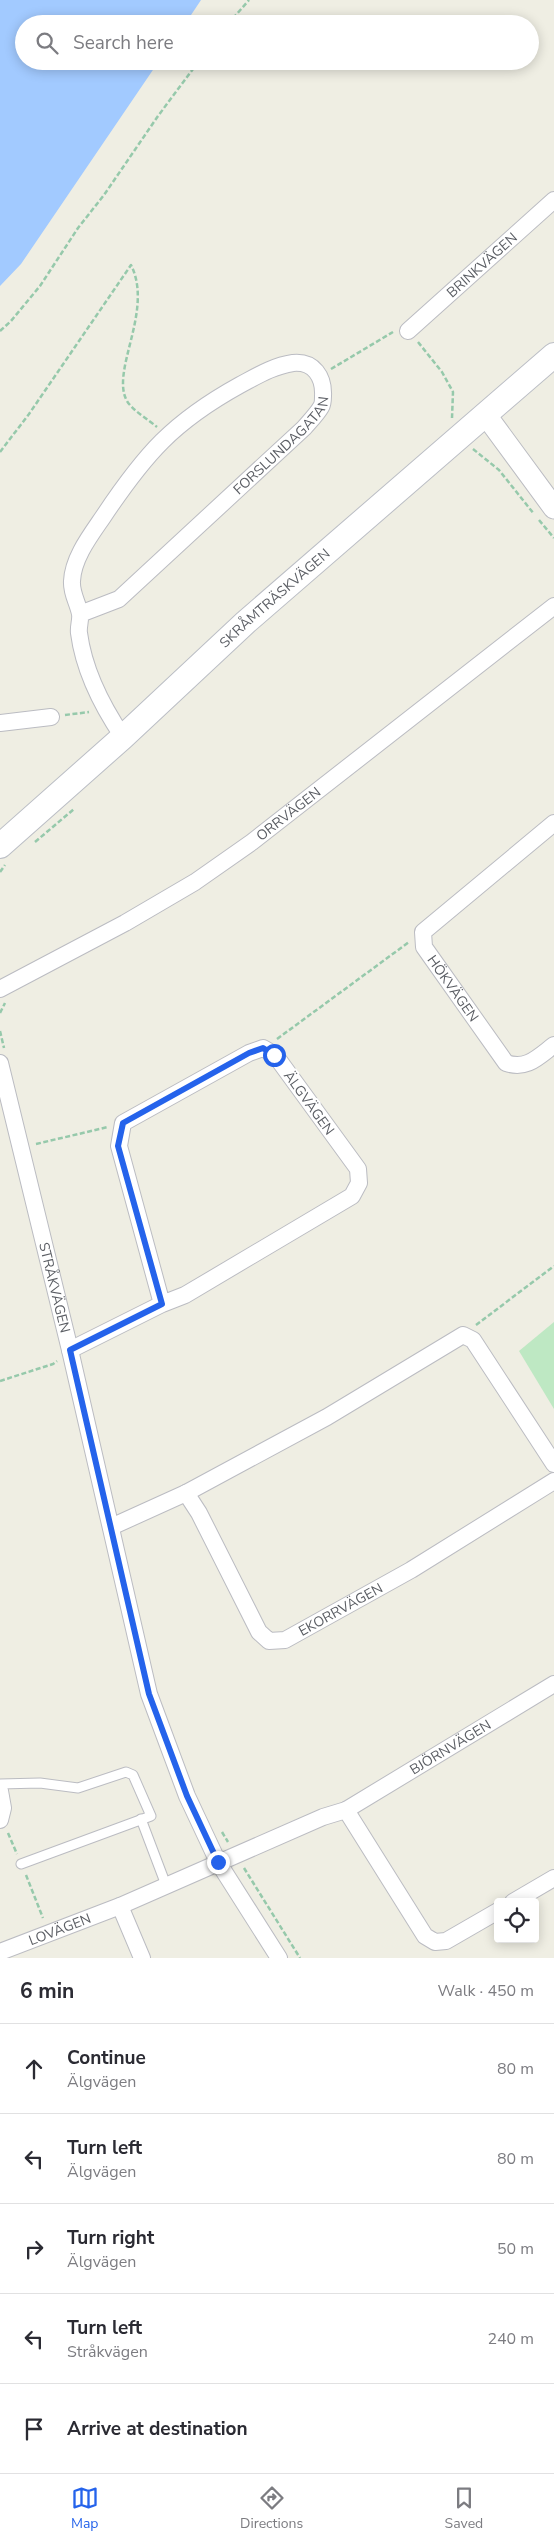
<!DOCTYPE html>
<html lang="en">
<head>
<meta charset="utf-8">
<style>
	:root { --surface:#fff; --page:#f2f2f3; --text:#2b2b33; --muted:#7c7c81; --line:#e1e1e2; --accent:#2563eb }
	body { margin:0; font-family:"Nunito Sans",sans-serif; background:var(--page); color:var(--text) }
	.controls { position:absolute; right:15px; bottom:15px; display:grid; overflow:hidden; border-radius:5px; box-shadow:0 2px 12px #0003 }
	.controls button { width:45px; height:45px; display:grid; place-items:center; padding:0; border:0; border-bottom:1px solid var(--line); background:var(--surface); color:var(--text); font:25px sans-serif }
	.stop { position:absolute; width:15px; height:15px; margin:-11px; border:4px solid #2563eb; border-radius:50%; background:#fff }
	.stop.end { background:#2563eb; border-color:#fff; box-shadow:0 1px 5px #0008 }
	.list { margin:0; padding:0; list-style:none }
	h2 { display:flex; justify-content:space-between; align-items:center; height:65px; margin:0; padding:0 20px; font-size:21px }
	h2 small { font-size:16px; font-weight:400; color:var(--muted) }
	.list li { display:grid; grid-template-columns:32px 1fr auto; gap:15px; align-items:center; box-sizing:border-box; height:90px; padding:0 20px; border-top:1px solid var(--line) }
	.list b { display:block; font-size:19px; white-space:nowrap }
	.list p { margin:0; font-size:16px; white-space:nowrap; color:var(--muted) }
	.list em { font-size:16px; font-style:normal; color:var(--muted) }
	.icon { flex:none; width:28px; height:28px; fill:none; stroke:currentColor; stroke-width:2; stroke-linecap:round; stroke-linejoin:round }
	.map { position:relative; flex:none; width:554px; height:1958px; overflow:hidden }
	.search { position:absolute; background:var(--surface); box-shadow:0 2px 12px #0003; left:15px; right:15px; top:15px; height:55px; display:flex; align-items:center; gap:12px; box-sizing:border-box; padding:0 18px; border-radius:28px; color:var(--muted); font-size:19px }
	.sheet { height:515px; background:var(--surface) }
	nav { display:flex; justify-content:space-around; align-items:center; box-sizing:border-box; height:70px; border-top:1px solid var(--line); background:var(--surface); font-size:14px; color:var(--muted) }
	nav a { display:grid; justify-items:center; gap:2px }
	nav .on { color:var(--accent) }
	.map>svg:first-child { display:block }
	.green { fill:#bee8c3 }
	.water { fill:#a2caff }
	.lines { fill:none; stroke-linecap:round; stroke-linejoin:round }
	.service-casing { stroke:#bbbcc2; stroke-width:11 }
	.minor-casing { stroke:#bbbcc2; stroke-width:18 }
	.tertiary-casing { stroke:#bbbcc2; stroke-width:23 }
	.secondary-casing { stroke:#bbbec5; stroke-width:26 }
	.path { stroke:#96c9ab; stroke-width:2.5; stroke-dasharray:5 2.5; stroke-linecap:butt }
	.service { stroke:#fff; stroke-width:9 }
	.minor { stroke:#fff; stroke-width:16 }
	.tertiary { stroke:#fff; stroke-width:21 }
	.secondary { stroke:#fff; stroke-width:24 }
	.route { stroke:#2563eb; stroke-width:6 }
	.labels { text-anchor:middle; dominant-baseline:central; stroke-width:4; stroke-linejoin:round; paint-order:stroke }
	.street-label { font-size:14px; fill:#5b5e64; stroke:#fff }
</style>
</head>
<body>
<div class="map">
<svg width="554" height="1958" viewBox="0 0 554 1958">
	<rect width="100%" height="100%" fill="#efeee3"/>
	<polygon class="green" points="554,1322 554,1409 519,1351"/>
	<polygon class="water" points="0,0 201,0 185,24 24,24 24,61 159,61 21,264 0,286"/>
	<g class="lines">
		<defs>
			<g id="service">
				<polyline points="0,1784 40,1783 78,1788 126,1772 133,1775 151,1816 21,1864"/>
				<polyline points="141,1819 166,1885"/>
			</g>
			<g id="minor">
				<path id="s1" d="M408,331L554,200"/>
				<path id="s2" d="M80,614L119,599L304,428C310,421 317,414 321,407C323,404 323,400 323,396C324,377 314,361 293,363C273,366 257,376 240,385C173,422 145,454 103,517C90,536 73,558 72,581C71,593 78,603 80,614C81,620 78,627 79,633C84,671 102,706 123,737"/>
				<polyline points="0,723 51,717"/>
				<path id="s3" d="M554,823L423,932L424,947L506,1063C527,1070 538,1057 554,1045"/>
				<path id="s4" d="M0,989L125,923L195,882L252,842L554,606"/>
				<path id="s5" d="M0,1063L70,1350L149,1694L187,1796L218,1862L279,1958"/>
				<polyline points="70,1350 162,1304 185,1295 352,1196 359,1183 358,1169 275,1055 263,1048 249,1053 123,1123 119,1146 162,1304"/>
				<path id="s6" d="M186,1493L199,1513L259,1632L269,1641L285,1640L411,1570L554,1481"/>
				<polyline points="111,1527 186,1493 327,1417 463,1335 473,1340 554,1464"/>
				<polyline points="0,1791 3,1808 0,1820"/>
				<polyline points="346,1810 425,1936 435,1942 446,1941 498,1911"/>
				<polyline points="513,1902 554,1878"/>
				<polyline points="120,1906 142,1958"/>
				<path id="s7" d="M0,1952L120,1906L323,1817L346,1810L554,1684"/>
			</g>
			<polyline id="tertiary" points="485,414 554,508"/>
			<g id="secondary">
				<path id="s8" d="M0,846L123,737L246,622L554,355"/>
			</g>
		</defs>
		<use href="#service" class="service-casing"/>
		<use href="#minor" class="minor-casing"/>
		<use href="#tertiary" class="tertiary-casing"/>
		<use href="#secondary" class="secondary-casing"/>
		<g class="path">
			<polyline points="228,24 249,0"/>
			<polyline points="0,331 11,321 40,286 78,228 104,195 158,116 199,61"/>
			<polyline points="418,342 442,372 453,392 452,418"/>
			<polyline points="331,369 393,332"/>
			<polyline points="473,449 499,470 534,514"/>
			<path d="M0,452L29,414L131,265C154,311 110,371 127,401C133,411 149,420 157,427"/>
			<polyline points="539,520 554,538"/>
			<polyline points="65,715 89,712"/>
			<polyline points="35,842 74,809"/>
			<polyline points="0,872 5,865"/>
			<polyline points="0,1013 5,1003"/>
			<polyline points="0,1031 4,1048"/>
			<polyline points="277,1039 409,942"/>
			<polyline points="36,1144 108,1127"/>
			<polyline points="476,1325 554,1266"/>
			<polyline points="0,1381 53,1364 57,1361"/>
			<polyline points="222,1832 228,1842"/>
			<polyline points="8,1833 17,1854"/>
			<polyline points="244,1868 300,1958"/>
			<polyline points="26,1875 43,1918"/>
		</g>
		<use href="#service" class="service"/>
		<use href="#minor" class="minor"/>
		<use href="#tertiary" class="tertiary"/>
		<use href="#secondary" class="secondary"/>
	</g>
	<g class="lines">
		<polyline class="route" points="218,1862 187,1796 149,1694 70,1350 162,1304 118,1146 123,1123 249,1053 263,1048 274,1055"/>
	</g>
	<g class="labels">
		<g class="street-label">
			<text stroke="none"><textPath href="#s1" startOffset="99">BRINKVÄGEN</textPath></text>
			<text stroke="none"><textPath href="#s2" startOffset="266">FORSLUNDAGATAN</textPath></text>
			<text stroke="none"><textPath href="#s8" startOffset="370">SKRÅMTRÄSKVÄGEN</textPath></text>
			<text stroke="none"><textPath href="#s4" startOffset="338">ORRVÄGEN</textPath></text>
			<text stroke="none"><textPath href="#s3" startOffset="236">HÖKVÄGEN</textPath></text>
			<text transform="translate(309 1103) rotate(54)">ÄLGVÄGEN</text>
			<text stroke="none"><textPath href="#s5" startOffset="231">STRÅKVÄGEN</textPath></text>
			<text stroke="none"><textPath href="#s6" startOffset="250">EKORRVÄGEN</textPath></text>
			<text stroke="none"><textPath href="#s7" startOffset="496">BJÖRNVÄGEN</textPath></text>
			<text stroke="none"><textPath href="#s7" startOffset="64">LOVÄGEN</textPath></text>
		</g>
	</g>
</svg>
<div class="controls">
<button><svg class="icon" aria-label="locate" viewBox="0 0 24 24"><circle cx="12" cy="12" r="6"/><path d="M12 2v4M12 18v4M2 12h4M18 12h4"/></svg></button>
</div>
<div class="stop" style="left:274px;top:1055px"></div>
<div class="stop end" style="left:218px;top:1862px"></div>
<div class="search"><svg class="icon" aria-label="search" viewBox="0 0 24 24"><circle cx="10" cy="10" r="6"/><path d="M15 15l6 6"/></svg>Search here</div>
</div>
<section class="sheet">
<h2>6 min<small>Walk · 450 m</small></h2>
<ul class="list">
<li><svg class="icon" aria-label="ahead" viewBox="0 0 24 24"><path d="M12 20V5M6 11l6-6 6 6"/></svg><div><b>Continue</b><p>Älgvägen</p></div><em>80 m</em></li>
<li><svg class="icon" aria-label="left" viewBox="0 0 24 24"><path d="M17 20v-9H6M10 6l-5 5 5 5"/></svg><div><b>Turn left</b><p>Älgvägen</p></div><em>80 m</em></li>
<li><svg class="icon" aria-label="right" viewBox="0 0 24 24"><path d="M7 20v-9h11M14 6l5 5-5 5"/></svg><div><b>Turn right</b><p>Älgvägen</p></div><em>50 m</em></li>
<li><svg class="icon" aria-label="left" viewBox="0 0 24 24"><path d="M17 20v-9H6M10 6l-5 5 5 5"/></svg><div><b>Turn left</b><p>Stråkvägen</p></div><em>240 m</em></li>
<li><svg class="icon" aria-label="arrive" viewBox="0 0 24 24"><path d="M6 21V4h12l-3 4 3 4H6"/></svg><div><b>Arrive at destination</b></div></li>
</ul>
</section>
<nav>
<a class="on"><svg class="icon" aria-label="map" viewBox="0 0 24 24"><path d="M3 6l6-2 6 2 6-2v14l-6 2-6-2-6 2zM9 4v14M15 6v14"/></svg>Map</a>
<a><svg class="icon" aria-label="directions" viewBox="0 0 24 24"><path d="M12 3l9 9-9 9-9-9zM9 14v-3h6M13 9l2 2-2 2"/></svg>Directions</a>
<a><svg class="icon" aria-label="saved" viewBox="0 0 24 24"><path d="M7 4h10v16l-5-4-5 4z"/></svg>Saved</a>
</nav>
</body>
</html>
